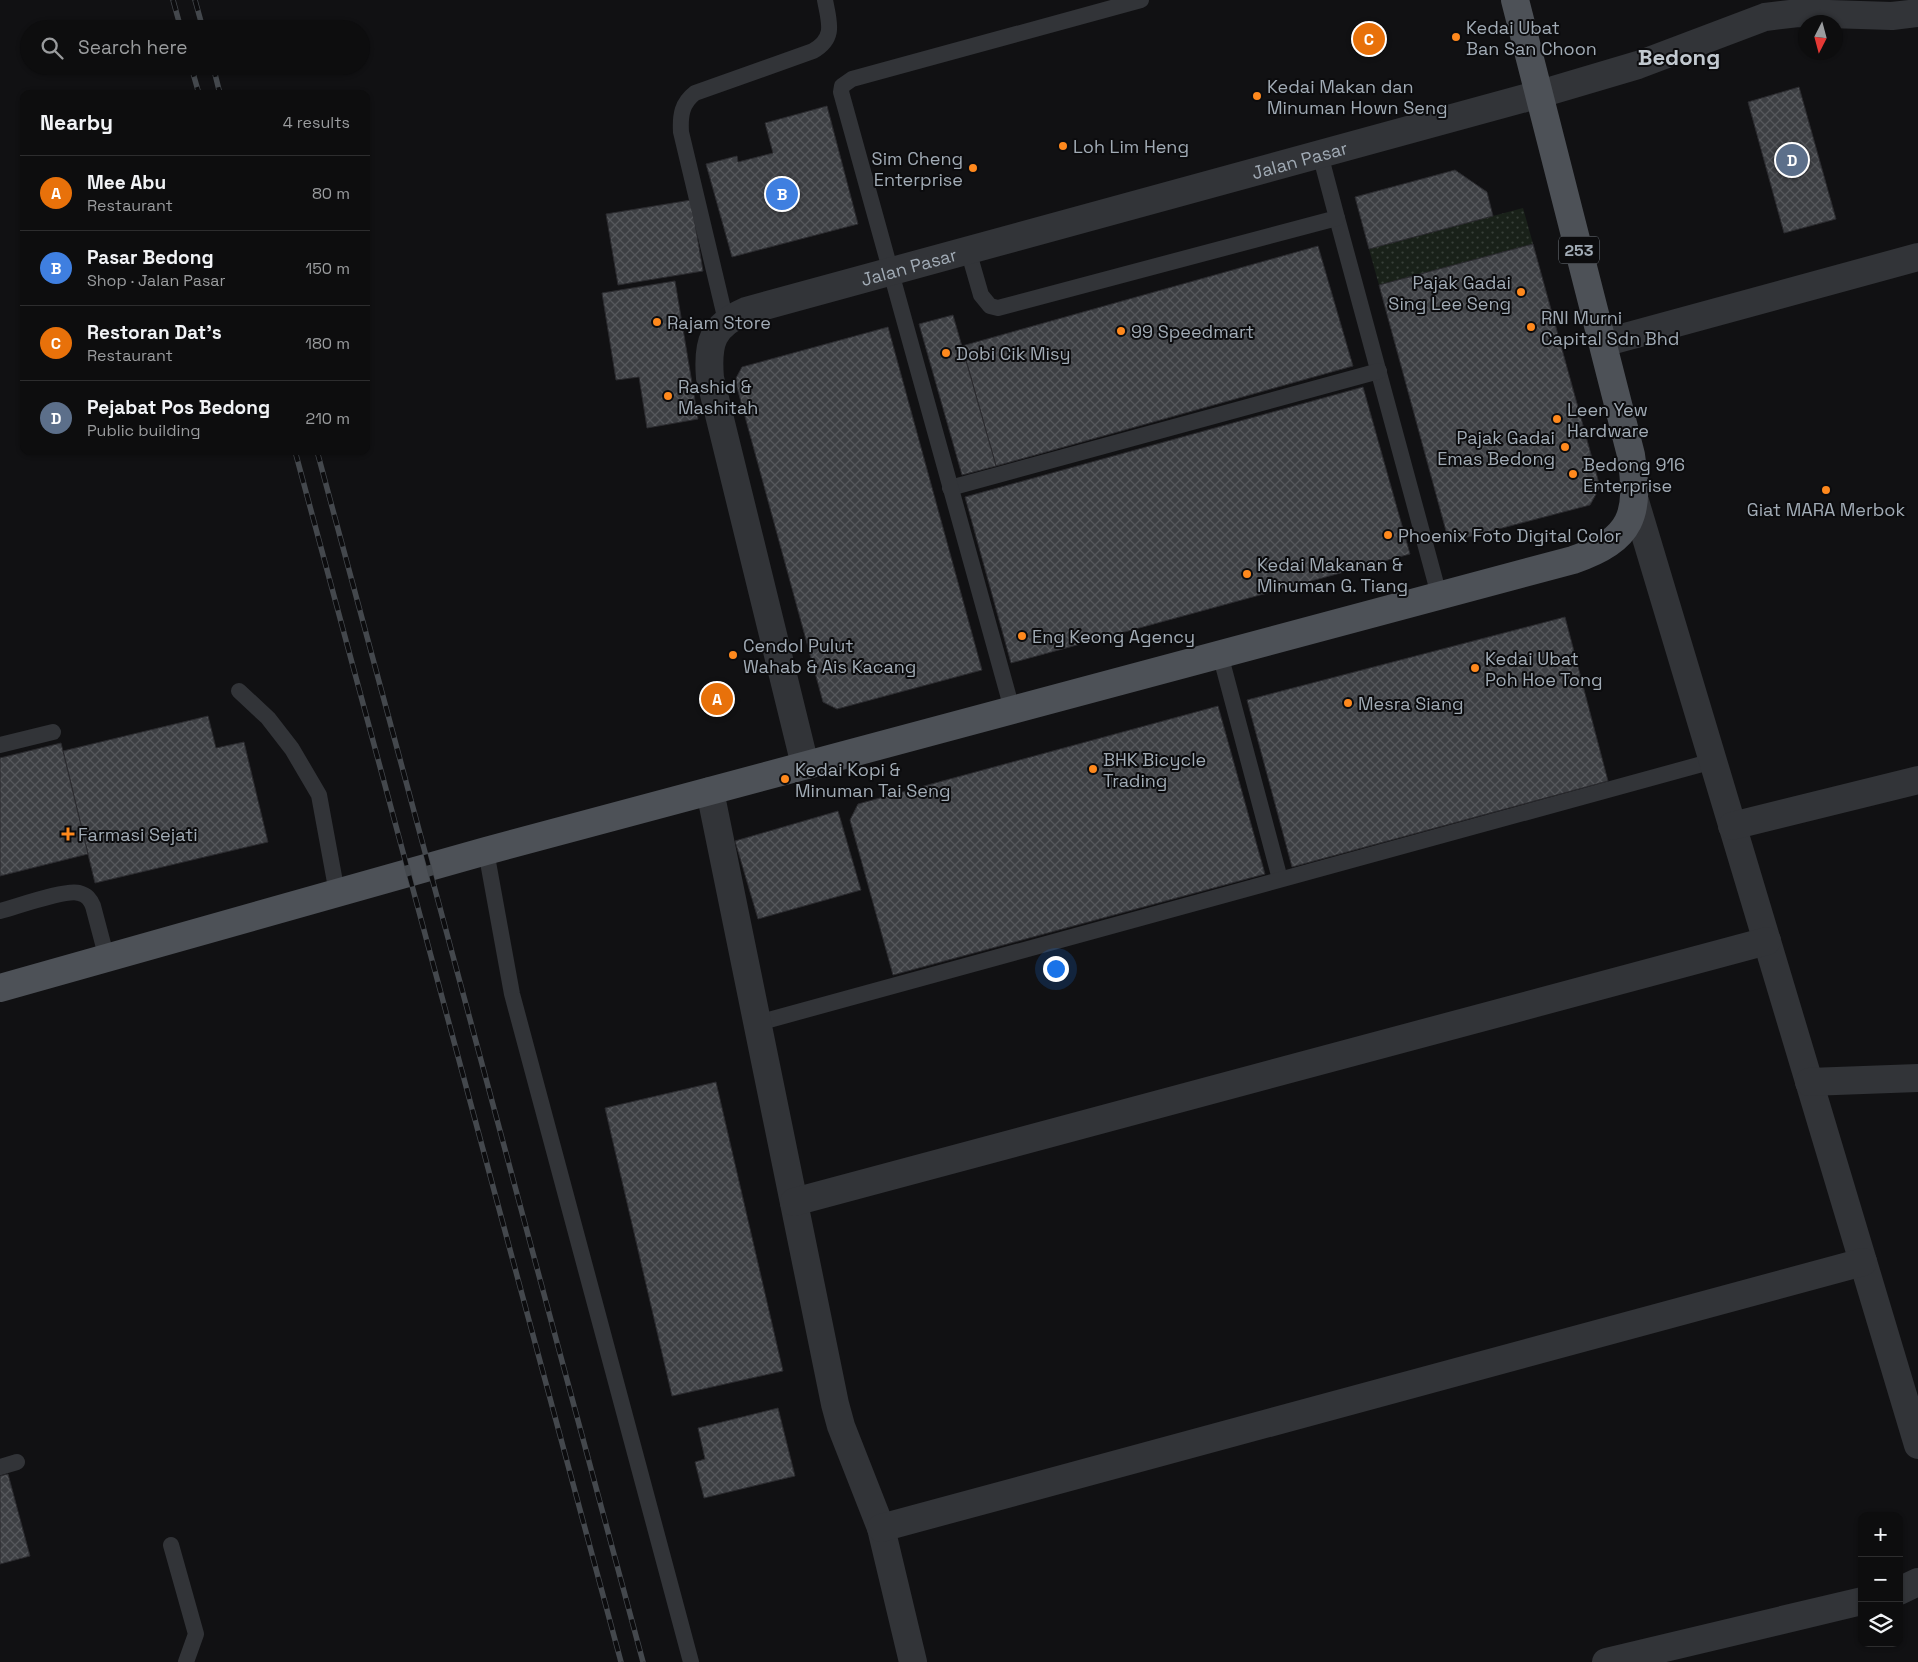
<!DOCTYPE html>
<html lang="en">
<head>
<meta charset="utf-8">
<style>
	:root { --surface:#0d0d0e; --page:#1b1b1c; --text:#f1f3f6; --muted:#9a9c9e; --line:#2d2d2e; --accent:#ff891d }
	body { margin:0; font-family:"Space Grotesk",sans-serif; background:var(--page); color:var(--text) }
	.controls { position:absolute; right:15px; bottom:15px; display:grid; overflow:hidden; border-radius:10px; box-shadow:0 1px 4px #0004 }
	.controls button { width:45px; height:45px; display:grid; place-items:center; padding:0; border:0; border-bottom:1px solid var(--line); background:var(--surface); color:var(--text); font:25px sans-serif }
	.compass { position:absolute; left:1798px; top:15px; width:45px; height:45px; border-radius:50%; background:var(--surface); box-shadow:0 1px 4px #0004; rotate:186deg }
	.you { position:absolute; left:1055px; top:968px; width:18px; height:18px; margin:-12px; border:4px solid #fff; border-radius:50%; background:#1a73e8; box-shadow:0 0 0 8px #1a73e833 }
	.badge { display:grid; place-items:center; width:32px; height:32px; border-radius:50%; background:var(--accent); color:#fff; font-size:16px; font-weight:700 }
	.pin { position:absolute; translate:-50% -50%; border:2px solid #fff; box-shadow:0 1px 5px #0006 }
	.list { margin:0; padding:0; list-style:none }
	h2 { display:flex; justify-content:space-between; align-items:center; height:65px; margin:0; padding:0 20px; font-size:21px }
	h2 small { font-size:16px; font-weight:400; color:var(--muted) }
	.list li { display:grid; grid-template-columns:32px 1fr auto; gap:15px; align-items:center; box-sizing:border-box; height:75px; padding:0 20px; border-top:1px solid var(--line) }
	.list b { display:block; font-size:19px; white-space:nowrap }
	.list p { margin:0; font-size:16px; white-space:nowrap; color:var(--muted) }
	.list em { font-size:16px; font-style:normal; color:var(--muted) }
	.icon { flex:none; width:28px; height:28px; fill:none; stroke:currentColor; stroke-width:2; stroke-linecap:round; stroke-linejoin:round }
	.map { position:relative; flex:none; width:1918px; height:1662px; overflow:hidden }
	.search { position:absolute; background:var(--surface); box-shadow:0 1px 4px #0004; left:20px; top:20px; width:350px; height:55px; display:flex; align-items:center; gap:12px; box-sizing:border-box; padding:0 18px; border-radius:28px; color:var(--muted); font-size:19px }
	.panel { position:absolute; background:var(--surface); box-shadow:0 1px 4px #0004; left:20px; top:90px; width:350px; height:365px; border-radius:10px }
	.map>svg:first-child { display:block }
	.grass { fill:url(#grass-dots) }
	.building { fill:url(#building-cross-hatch); stroke:#2b2b2f }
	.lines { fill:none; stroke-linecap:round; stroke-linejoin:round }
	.lane { stroke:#323438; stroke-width:16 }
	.street { stroke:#323438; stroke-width:28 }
	.primary { stroke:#4d5157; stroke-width:28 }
	.rail-casing { stroke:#44484d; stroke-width:5.5 }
	.rail { stroke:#0c0c0e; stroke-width:4; stroke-dasharray:11; stroke-linecap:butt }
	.poi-dot { fill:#ff891d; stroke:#0c0c0e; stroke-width:2 }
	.labels { text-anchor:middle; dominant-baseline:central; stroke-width:4; stroke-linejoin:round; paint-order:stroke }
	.shield { fill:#0c0c0e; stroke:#747b83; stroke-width:1 }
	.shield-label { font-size:16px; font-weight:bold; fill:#a1abb5 }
	.poi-label { font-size:18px; fill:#a1abb5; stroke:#0c0c0e; text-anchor:start }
	.street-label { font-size:18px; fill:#a1abb5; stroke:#0c0c0e }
	.district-label { font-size:22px; font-weight:bold; fill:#c2c9d0; stroke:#0c0c0e }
</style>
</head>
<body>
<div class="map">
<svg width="1918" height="1662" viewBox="0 0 1918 1662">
	<defs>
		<pattern id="grass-dots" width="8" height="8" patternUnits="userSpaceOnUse" patternTransform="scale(1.25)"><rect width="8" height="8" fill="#192119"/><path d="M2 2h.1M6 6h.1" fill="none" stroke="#373f38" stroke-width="1.8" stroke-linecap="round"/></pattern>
		<pattern id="building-cross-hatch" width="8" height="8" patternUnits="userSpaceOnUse" patternTransform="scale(1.25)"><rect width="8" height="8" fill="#3d3f43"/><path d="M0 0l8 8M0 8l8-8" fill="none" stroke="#56585c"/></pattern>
	</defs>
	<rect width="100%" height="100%" fill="#111113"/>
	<polygon class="grass" points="1523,208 1533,244 1379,285 1369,249"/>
	<g class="building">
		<polygon points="1799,87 1836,219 1784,233 1748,102"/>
		<polygon points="827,106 858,224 732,257 706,164 737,156 738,162 773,153 765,123"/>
		<polygon points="1455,170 1487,192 1493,216 1369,249 1355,197"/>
		<polygon points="691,200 703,271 618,285 606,214"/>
		<polygon points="1533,244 1600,487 1590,505 1449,542 1379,285"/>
		<polygon points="1318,246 1353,366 996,466 962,346"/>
		<polygon points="675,281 698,419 647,428 639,377 616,380 602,293"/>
		<polygon points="953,315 996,466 962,475 919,324"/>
		<polygon points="888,327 982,670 837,709 823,702 735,380 742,367"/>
		<polygon points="1363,387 1410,554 1011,663 965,497"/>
		<polygon points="1565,617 1608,781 1292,867 1247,700"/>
		<polygon points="1218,706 1265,874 893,975 850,820 858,804"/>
		<polygon points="208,716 216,748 244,742 268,842 95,883 63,751"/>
		<polygon points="61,743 88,854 0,876 0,758"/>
		<polygon points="838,811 861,890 758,919 735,841"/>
		<polygon points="716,1082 783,1371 672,1396 605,1108"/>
		<polygon points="778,1408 795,1476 704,1498 695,1462 705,1459 698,1428"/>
		<polygon points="8,1474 30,1556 0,1564 0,1476"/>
	</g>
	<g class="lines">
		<g class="lane">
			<polyline points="1337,218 1439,595"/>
			<polyline points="968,250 981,295 990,306 998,308 1337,218 1320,154"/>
			<path d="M726,321L681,132C680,115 682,103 695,93L813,51C836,38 829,22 825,0"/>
			<polyline points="950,488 1379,371"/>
			<polyline points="1220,654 1280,879"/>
			<polyline points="239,691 268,718 292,749 319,795 337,893"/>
			<polyline points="1012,709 841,92 842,86 852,79 1141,0"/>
			<polyline points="0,745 53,732"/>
			<polyline points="486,851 512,994 691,1662"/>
			<path d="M0,911C16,907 66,889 79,893C87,895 90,899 93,906L107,959"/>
			<polyline points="758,1023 1713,761"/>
			<polyline points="0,1467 17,1462"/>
			<polyline points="171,1545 196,1634 186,1662"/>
		</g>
		<g class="street">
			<polyline points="1603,343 1918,257"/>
			<polyline points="1635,501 1918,1445"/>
			<path id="s1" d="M805,765L710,378C707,342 712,326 746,311L1540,94L1638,65L1765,17L1798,13L1892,16L1918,13"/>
			<polyline points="710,791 835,1404 841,1426 881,1528 913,1662"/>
			<polyline points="1732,826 1918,780"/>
			<polyline points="1809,1082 1918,1078"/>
			<polyline points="794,1202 1767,941"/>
			<polyline points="881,1528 1863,1262"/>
			<polyline points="1899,1591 1918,1582"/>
			<polyline points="1606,1662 1862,1601"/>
		</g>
		<path class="primary" d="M0,988L486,851L1573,560C1633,539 1640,515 1631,455L1515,0"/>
		<defs>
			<g id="rail">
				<polyline points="173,0 181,29"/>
				<polyline points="195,0 203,29"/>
				<polyline points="191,66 199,94"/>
				<polyline points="213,66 220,94"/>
				<polyline points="295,451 621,1662"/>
				<polyline points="317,451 643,1662"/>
			</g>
		</defs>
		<use href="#rail" class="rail-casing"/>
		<use href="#rail" class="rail"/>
	</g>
	<g class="poi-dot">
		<circle cx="1456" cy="37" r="5"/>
		<circle cx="1257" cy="96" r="5"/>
		<circle cx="1063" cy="146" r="5"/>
		<circle cx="973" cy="168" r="5"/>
		<circle cx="1521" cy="292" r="5"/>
		<circle cx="657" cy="322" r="5"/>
		<circle cx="1531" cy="327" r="5"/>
		<circle cx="1121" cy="331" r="5"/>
		<circle cx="946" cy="353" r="5"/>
		<circle cx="668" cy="396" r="5"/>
		<circle cx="1557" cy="419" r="5"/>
		<circle cx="1565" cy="447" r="5"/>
		<circle cx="1573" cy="474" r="5"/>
		<circle cx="1826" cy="490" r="5"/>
		<circle cx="1388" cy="535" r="5"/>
		<circle cx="1247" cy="574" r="5"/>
		<circle cx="1022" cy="636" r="5"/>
		<circle cx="733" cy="655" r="5"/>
		<circle cx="1475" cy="668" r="5"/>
		<circle cx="1348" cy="703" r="5"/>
		<circle cx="1093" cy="769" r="5"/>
		<circle cx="785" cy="779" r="5"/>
		<path d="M65.5 826.5h5v5h5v5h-5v5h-5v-5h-5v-5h5z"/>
	</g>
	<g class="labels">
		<rect class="shield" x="1559" y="236.5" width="40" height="27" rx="4"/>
		<g class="shield-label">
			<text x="1579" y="250">253</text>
		</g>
		<g class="poi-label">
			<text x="1466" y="27">Kedai Ubat<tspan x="1466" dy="21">Ban San Choon</tspan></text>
			<text x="1267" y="86">Kedai Makan dan<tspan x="1267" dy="21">Minuman Hown Seng</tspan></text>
			<text x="1073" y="146">Loh Lim Heng</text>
			<text x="963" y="158" text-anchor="end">Sim Cheng<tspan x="963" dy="21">Enterprise</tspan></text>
			<text x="1511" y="282" text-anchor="end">Pajak Gadai<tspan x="1511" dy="21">Sing Lee Seng</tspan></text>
			<text x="1541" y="317">RNI Murni<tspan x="1541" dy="21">Capital Sdn Bhd</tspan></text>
			<text x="667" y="322">Rajam Store</text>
			<text x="1131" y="331">99 Speedmart</text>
			<text x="956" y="353">Dobi Cik Misy</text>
			<text x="678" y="386">Rashid &amp;<tspan x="678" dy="21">Mashitah</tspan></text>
			<text x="1567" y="409">Leen Yew<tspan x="1567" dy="21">Hardware</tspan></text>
			<text x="1555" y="437" text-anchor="end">Pajak Gadai<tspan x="1555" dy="21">Emas Bedong</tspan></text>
			<text x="1583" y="464">Bedong 916<tspan x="1583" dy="21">Enterprise</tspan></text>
			<text x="1826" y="509" text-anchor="middle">Giat MARA Merbok</text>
			<text x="1398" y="535">Phoenix Foto Digital Color</text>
			<text x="1257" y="564">Kedai Makanan &amp;<tspan x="1257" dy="21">Minuman G. Tiang</tspan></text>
			<text x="1032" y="636">Eng Keong Agency</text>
			<text x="743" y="645">Cendol Pulut<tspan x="743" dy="21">Wahab &amp; Ais Kacang</tspan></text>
			<text x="1485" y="658">Kedai Ubat<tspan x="1485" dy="21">Poh Hoe Tong</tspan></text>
			<text x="1358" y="703">Mesra Siang</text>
			<text x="1103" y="759">BHK Bicycle<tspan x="1103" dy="21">Trading</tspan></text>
			<text x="795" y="769">Kedai Kopi &amp;<tspan x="795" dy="21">Minuman Tai Seng</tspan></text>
			<text x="78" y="834">Farmasi Sejati</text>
		</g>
		<g class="street-label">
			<text stroke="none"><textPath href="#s1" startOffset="1056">Jalan Pasar</textPath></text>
			<text stroke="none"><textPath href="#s1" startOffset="651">Jalan Pasar</textPath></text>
		</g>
		<g class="district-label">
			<text x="1679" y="57">Bedong</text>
		</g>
	</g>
</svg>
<div class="controls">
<button>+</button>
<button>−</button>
<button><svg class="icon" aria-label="layers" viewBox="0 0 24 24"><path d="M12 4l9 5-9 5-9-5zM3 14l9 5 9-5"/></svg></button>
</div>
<svg class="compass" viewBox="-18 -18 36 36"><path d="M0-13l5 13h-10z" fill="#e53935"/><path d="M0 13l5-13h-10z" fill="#9a9c9e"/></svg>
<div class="you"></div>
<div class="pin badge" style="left:717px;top:699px;background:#e8710a">A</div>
<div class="pin badge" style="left:782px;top:194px;background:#3f7fe0">B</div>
<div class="pin badge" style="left:1369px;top:39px;background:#e8710a">C</div>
<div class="pin badge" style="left:1792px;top:160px;background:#5c6f8a">D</div>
<div class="search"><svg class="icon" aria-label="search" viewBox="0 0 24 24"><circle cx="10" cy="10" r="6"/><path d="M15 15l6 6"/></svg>Search here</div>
<section class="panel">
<h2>Nearby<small>4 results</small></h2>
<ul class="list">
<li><span class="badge" style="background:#e8710a">A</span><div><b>Mee Abu</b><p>Restaurant</p></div><em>80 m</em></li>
<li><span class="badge" style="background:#3f7fe0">B</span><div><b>Pasar Bedong</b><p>Shop · Jalan Pasar</p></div><em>150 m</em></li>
<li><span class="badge" style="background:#e8710a">C</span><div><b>Restoran Dat's</b><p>Restaurant</p></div><em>180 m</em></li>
<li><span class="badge" style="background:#5c6f8a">D</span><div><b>Pejabat Pos Bedong</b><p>Public building</p></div><em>210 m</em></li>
</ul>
</section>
</div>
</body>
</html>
